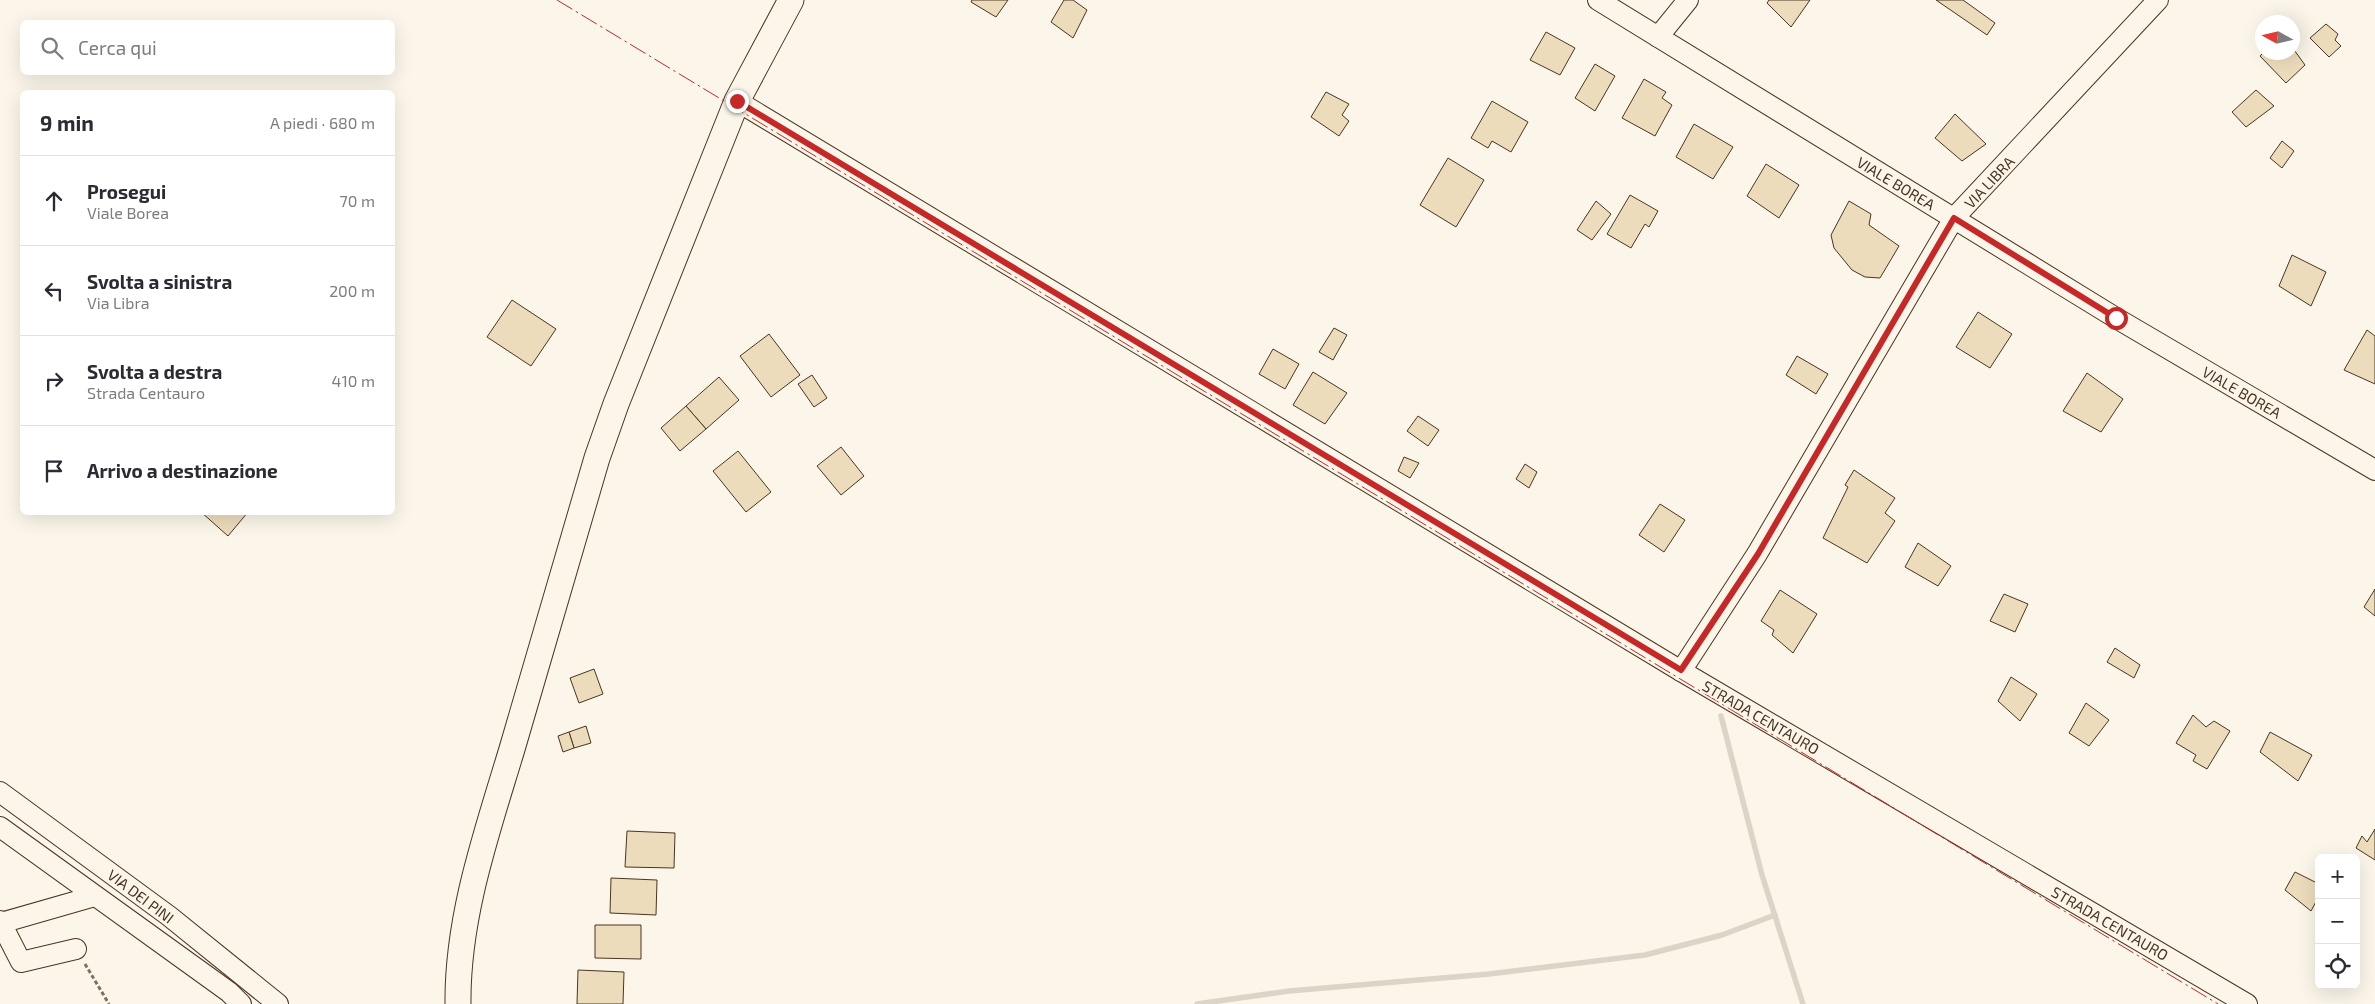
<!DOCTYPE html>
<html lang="it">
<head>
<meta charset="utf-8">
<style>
	:root { --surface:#fff; --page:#f7f7f7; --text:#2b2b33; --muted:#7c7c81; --line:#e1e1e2 }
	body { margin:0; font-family:"Exo 2",sans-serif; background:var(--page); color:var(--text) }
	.controls { position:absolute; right:15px; bottom:15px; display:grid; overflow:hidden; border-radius:8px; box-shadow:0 5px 20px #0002 }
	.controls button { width:45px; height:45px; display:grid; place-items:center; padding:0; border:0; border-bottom:1px solid var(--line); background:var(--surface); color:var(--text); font:25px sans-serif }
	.compass { position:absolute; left:2255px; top:15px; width:45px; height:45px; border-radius:50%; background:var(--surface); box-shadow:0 5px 20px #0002; rotate:278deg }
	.stop { position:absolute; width:15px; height:15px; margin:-11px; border:4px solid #c62828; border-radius:50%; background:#fff }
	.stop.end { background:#c62828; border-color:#fff; box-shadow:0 1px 5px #0008 }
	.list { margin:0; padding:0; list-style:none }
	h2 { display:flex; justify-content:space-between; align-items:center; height:65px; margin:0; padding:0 20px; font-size:21px }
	h2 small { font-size:16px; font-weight:400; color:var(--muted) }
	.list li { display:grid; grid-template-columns:32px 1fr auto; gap:15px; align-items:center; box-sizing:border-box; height:90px; padding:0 20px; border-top:1px solid var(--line) }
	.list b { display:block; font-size:19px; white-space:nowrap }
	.list p { margin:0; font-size:16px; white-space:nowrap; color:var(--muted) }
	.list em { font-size:16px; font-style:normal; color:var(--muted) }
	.icon { flex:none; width:28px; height:28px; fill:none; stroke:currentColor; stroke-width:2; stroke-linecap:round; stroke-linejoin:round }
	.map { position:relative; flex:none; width:2375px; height:1004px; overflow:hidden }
	.search { position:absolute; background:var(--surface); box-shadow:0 5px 20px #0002; left:20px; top:20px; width:375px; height:55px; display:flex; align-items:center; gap:12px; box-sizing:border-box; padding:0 18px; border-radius:8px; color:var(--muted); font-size:19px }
	.panel { position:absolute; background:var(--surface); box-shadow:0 5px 20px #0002; left:20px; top:90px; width:375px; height:425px; border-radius:8px }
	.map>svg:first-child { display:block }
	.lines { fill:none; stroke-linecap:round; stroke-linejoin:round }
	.stream { stroke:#dcd4c6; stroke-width:5.5 }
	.building { fill:#ecdcbc; stroke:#4a3520 }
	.minor-casing { stroke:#4a3520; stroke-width:22 }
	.major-casing { stroke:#4a3520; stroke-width:27 }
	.path { stroke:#7f6f5c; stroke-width:3; stroke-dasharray:4 2.5; stroke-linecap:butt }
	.minor { stroke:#fbf6e9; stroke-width:20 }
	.major { stroke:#fbf6e9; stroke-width:25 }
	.power { stroke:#c62828; stroke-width:1; stroke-dasharray:18 4 2.5 4; stroke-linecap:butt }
	.route { stroke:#c62828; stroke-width:6 }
	.labels { text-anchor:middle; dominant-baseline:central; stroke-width:4; stroke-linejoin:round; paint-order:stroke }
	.street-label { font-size:15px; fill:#4a3520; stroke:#fbf6e9 }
</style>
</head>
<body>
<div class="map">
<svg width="2375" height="1004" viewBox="0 0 2375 1004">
	<rect width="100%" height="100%" fill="#fbf6e9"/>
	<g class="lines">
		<g class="stream">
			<polyline points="1721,716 1762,875 1803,1004"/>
			<polyline points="1197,1004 1289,991 1489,974 1645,955 1722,935 1775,915"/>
		</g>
	</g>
	<g class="building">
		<polygon points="972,0 1008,0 996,17 971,2"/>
		<polygon points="1064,0 1073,0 1087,10 1073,38 1051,22"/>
		<polygon points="1769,0 1810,0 1791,27 1767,3"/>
		<polygon points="1936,0 1963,0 1995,23 1987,35"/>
		<polygon points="2326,24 2338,34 2335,40 2341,46 2329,57 2310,38"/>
		<polygon points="1546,32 1575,48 1560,75 1530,60"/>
		<polygon points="2292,47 2305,65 2286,83 2260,56 2264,52 2292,52"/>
		<polygon points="1595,64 1615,76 1595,111 1575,98"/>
		<polygon points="1644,79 1666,92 1662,98 1672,105 1655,136 1622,118"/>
		<polygon points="2256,90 2274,106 2246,127 2232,112"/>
		<polygon points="1326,92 1349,104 1342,115 1349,121 1339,136 1311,117"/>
		<polygon points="1492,101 1528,122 1511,152 1492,141 1488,148 1471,138"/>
		<polygon points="1955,114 1986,144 1962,161 1935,138"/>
		<polygon points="1694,124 1733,147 1713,179 1676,157"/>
		<polygon points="2282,141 2294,151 2282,168 2270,158"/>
		<polygon points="1448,158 1484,180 1456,227 1420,205"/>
		<polygon points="1766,164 1799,185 1779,218 1747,196"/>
		<polygon points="1630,195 1658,211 1649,227 1645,224 1631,248 1607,234"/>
		<polygon points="1596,201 1611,214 1592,240 1577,230"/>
		<polygon points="1849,201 1871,214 1869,225 1899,246 1880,278 1865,277 1852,270 1834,248 1831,235"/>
		<polygon points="2292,255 2326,272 2311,306 2279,286"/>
		<polygon points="512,300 556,329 531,366 487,337"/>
		<polygon points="1978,312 2012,334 1990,368 1956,347"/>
		<polygon points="1334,328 1347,335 1333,360 1319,352"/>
		<polygon points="2367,330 2375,336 2375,384 2344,370"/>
		<polygon points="769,334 800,375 771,397 740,356"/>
		<polygon points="1273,349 1299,364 1285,389 1259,374"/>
		<polygon points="1797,356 1828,374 1816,394 1786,375"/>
		<polygon points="1313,372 1347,393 1325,424 1293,405"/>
		<polygon points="2087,373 2123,399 2101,432 2063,411"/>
		<polygon points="812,375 827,398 814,407 798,384"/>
		<polygon points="719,377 739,400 706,429 686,406"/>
		<polygon points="686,406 706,429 680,451 661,428"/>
		<polygon points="1418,416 1439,430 1428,446 1407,431"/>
		<polygon points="841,447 864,476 841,495 817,466"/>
		<polygon points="738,451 771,492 746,512 713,471"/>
		<polygon points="1404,457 1419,463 1410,478 1398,471"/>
		<polygon points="1525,464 1537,472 1529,488 1516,479"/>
		<polygon points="1854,470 1895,498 1885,513 1895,521 1867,563 1823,538 1848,487 1845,485"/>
		<polygon points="1660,504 1685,520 1664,552 1639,535"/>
		<polygon points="201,512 248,512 228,536"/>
		<polygon points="1918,543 1951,566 1938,586 1905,567"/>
		<polygon points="2375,589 2375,616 2364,607"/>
		<polygon points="1780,590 1817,614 1793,653 1772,635 1774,630 1761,621"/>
		<polygon points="2004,594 2028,604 2015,632 1990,621"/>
		<polygon points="2115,648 2140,665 2134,678 2107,662"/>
		<polygon points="594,669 603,694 579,703 570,678"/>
		<polygon points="2011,677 2037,694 2020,721 1998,701"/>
		<polygon points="2086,703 2109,720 2089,746 2069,733"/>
		<polygon points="2193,715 2206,727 2214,721 2230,731 2207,769 2193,761 2196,755 2176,743"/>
		<polygon points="586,726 591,743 574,748 569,732"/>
		<polygon points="569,732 574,748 563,752 558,736"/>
		<polygon points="2270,732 2312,755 2298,781 2260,752"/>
		<polygon points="2375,829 2375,860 2356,848 2362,836 2367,842"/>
		<polygon points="627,831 675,833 674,868 625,867"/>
		<polygon points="2295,872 2319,884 2319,896 2311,911 2285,890"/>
		<polygon points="611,878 657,880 656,915 610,913"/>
		<polygon points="595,925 641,925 641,959 595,958"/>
		<polygon points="578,970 624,972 623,1004 577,1004"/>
	</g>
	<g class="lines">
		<defs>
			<g id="minor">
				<polyline points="1598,0 2116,318 2375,470"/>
				<polyline points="1658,37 1688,0"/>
				<polyline points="737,101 1681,671 2247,1004"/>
				<polyline points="1681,671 1757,554 1954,218 2158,0"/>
				<polyline points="0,792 169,916 278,1004"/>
				<polyline points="0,827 229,992 241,1004"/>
				<polyline points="0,921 21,962 76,949"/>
				<polyline points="1,923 95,896"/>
			</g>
			<path id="major" d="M458,1004C457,917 487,832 512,749C541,652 569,555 597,458L616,404L737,101L791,0"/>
		</defs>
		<use href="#minor" class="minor-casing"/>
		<use href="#major" class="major-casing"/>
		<polyline class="path" points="85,964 109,1004"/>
		<use href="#minor" class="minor"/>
		<use href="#major" class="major"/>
		<polyline class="power" points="557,0 2218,1004"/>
	</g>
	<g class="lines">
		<polyline class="route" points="737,101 1681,670 1758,554 1954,218 2116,318"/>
	</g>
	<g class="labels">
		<g class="street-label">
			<text transform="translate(1989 182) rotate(-47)">VIA LIBRA</text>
			<text transform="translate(1896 183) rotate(31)">VIALE BOREA</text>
			<text transform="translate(2242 392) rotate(30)">VIALE BOREA</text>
			<text transform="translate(1761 717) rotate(30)">STRADA CENTAURO</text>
			<text transform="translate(141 896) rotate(37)">VIA DEI PINI</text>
			<text transform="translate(2110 923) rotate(30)">STRADA CENTAURO</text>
		</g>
	</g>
</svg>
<div class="controls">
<button>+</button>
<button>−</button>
<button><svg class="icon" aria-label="locate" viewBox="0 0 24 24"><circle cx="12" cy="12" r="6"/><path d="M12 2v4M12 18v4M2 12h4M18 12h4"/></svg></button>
</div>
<svg class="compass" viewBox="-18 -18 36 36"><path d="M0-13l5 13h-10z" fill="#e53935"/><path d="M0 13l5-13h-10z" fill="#7c7c81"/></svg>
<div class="stop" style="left:2116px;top:318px"></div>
<div class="stop end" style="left:737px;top:101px"></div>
<div class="search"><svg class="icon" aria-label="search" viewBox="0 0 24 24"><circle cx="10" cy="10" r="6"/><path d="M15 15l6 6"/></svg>Cerca qui</div>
<section class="panel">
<h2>9 min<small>A piedi · 680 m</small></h2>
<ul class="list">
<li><svg class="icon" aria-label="ahead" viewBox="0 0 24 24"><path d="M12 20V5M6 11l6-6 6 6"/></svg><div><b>Prosegui</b><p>Viale Borea</p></div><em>70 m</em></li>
<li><svg class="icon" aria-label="left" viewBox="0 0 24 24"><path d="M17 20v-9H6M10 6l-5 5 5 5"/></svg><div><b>Svolta a sinistra</b><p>Via Libra</p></div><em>200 m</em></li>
<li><svg class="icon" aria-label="right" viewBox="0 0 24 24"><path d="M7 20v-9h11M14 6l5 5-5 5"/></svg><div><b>Svolta a destra</b><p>Strada Centauro</p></div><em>410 m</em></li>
<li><svg class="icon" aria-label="arrive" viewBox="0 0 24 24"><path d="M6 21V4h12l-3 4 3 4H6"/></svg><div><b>Arrivo a destinazione</b></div></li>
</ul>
</section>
</div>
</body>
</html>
